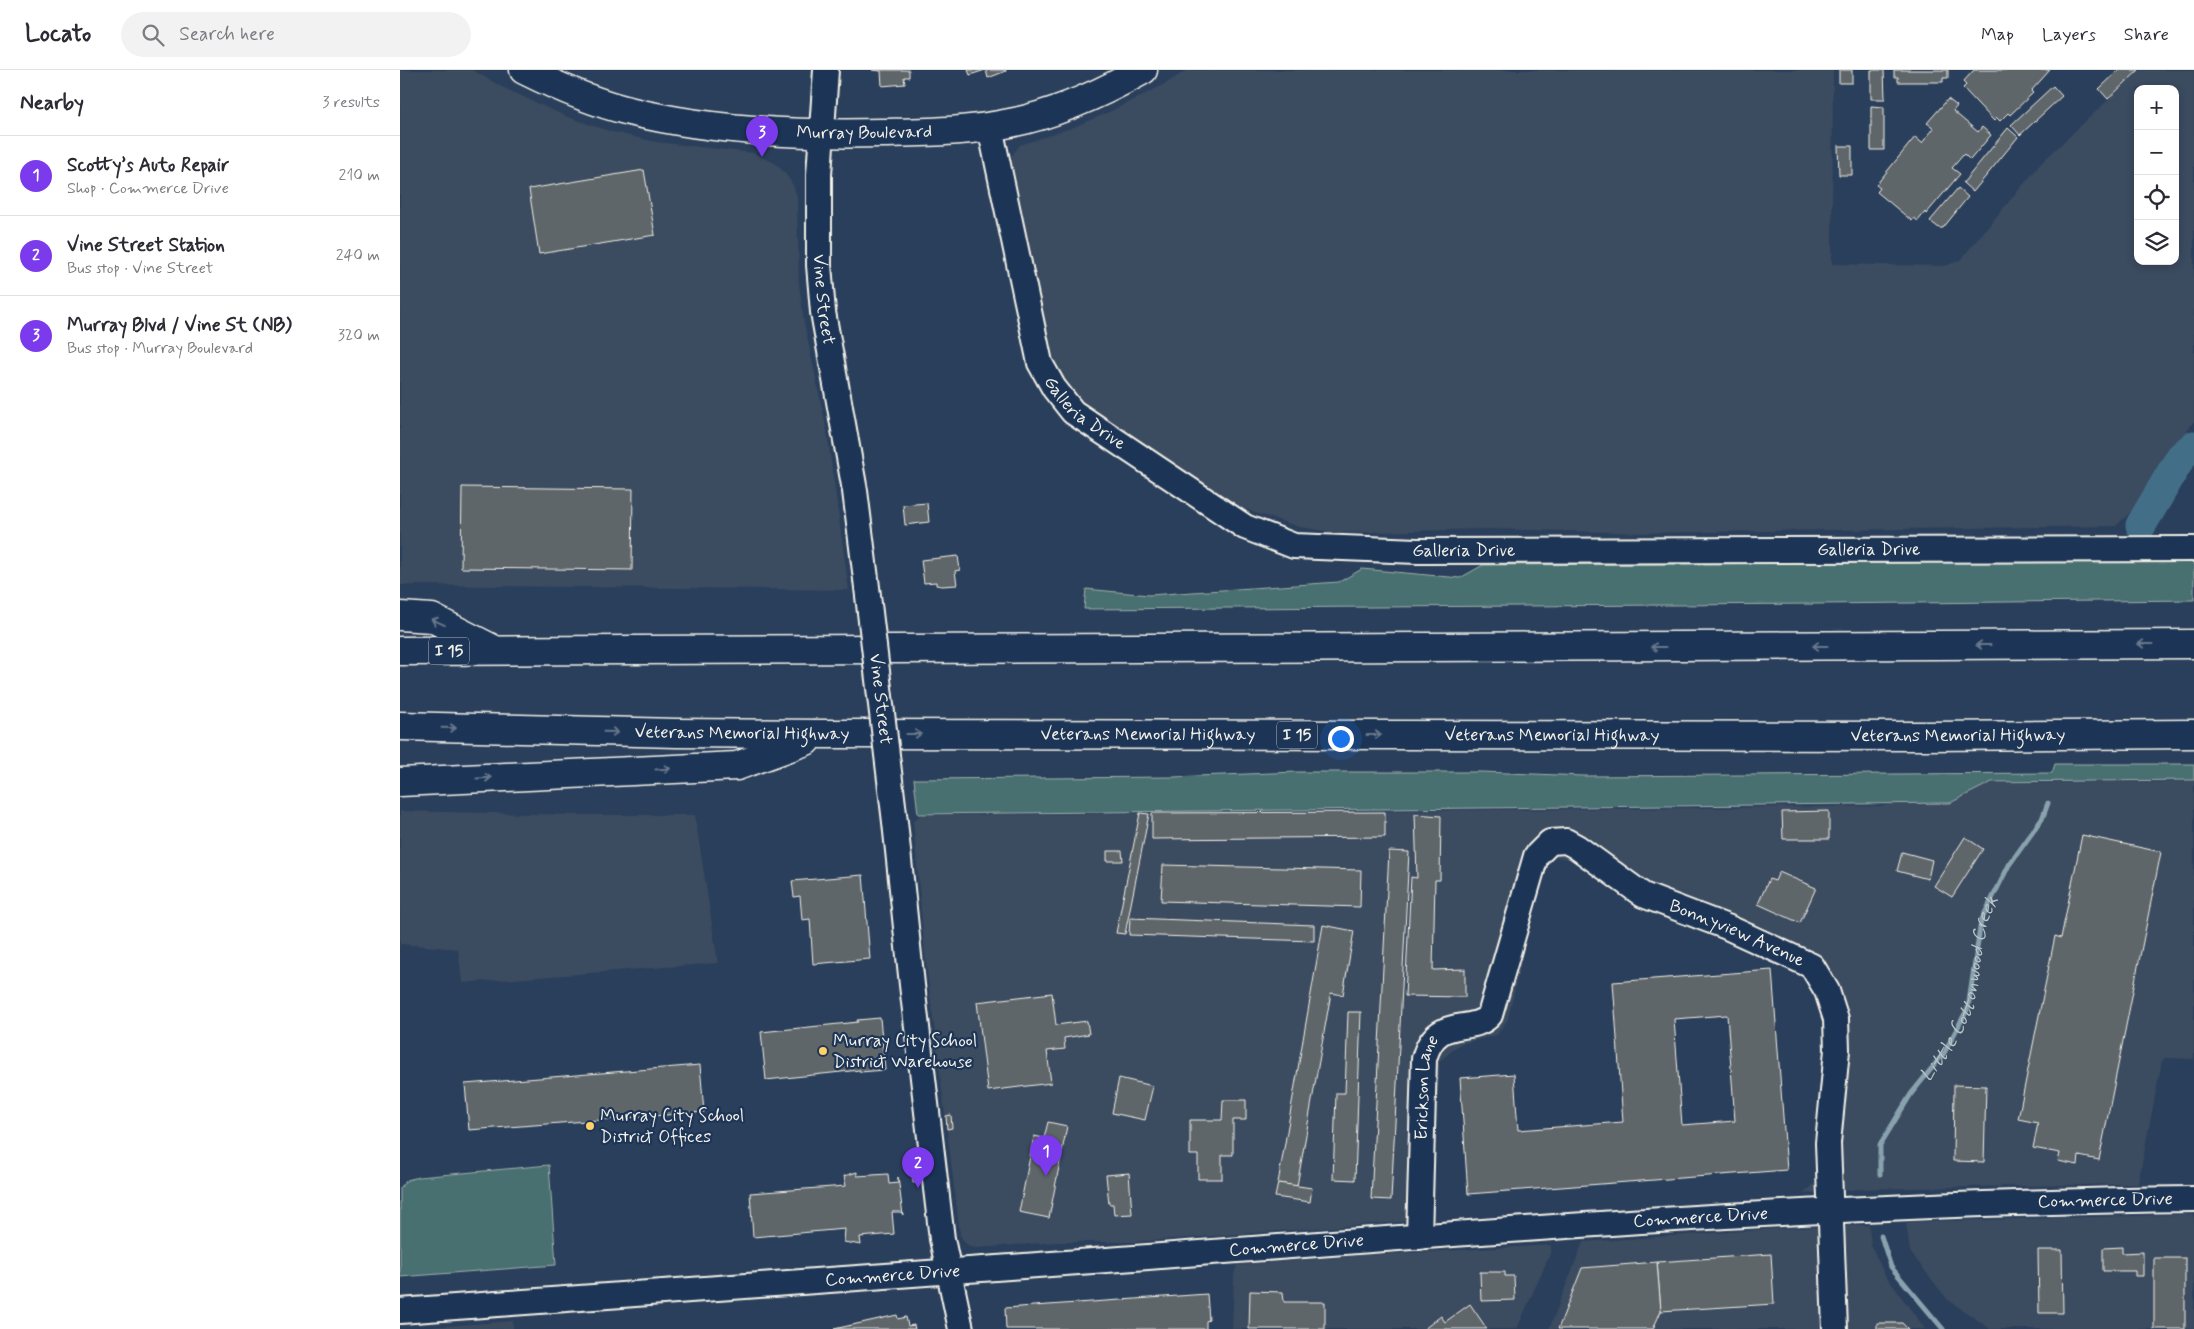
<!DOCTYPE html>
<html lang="en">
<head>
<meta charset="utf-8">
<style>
	:root { --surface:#fff; --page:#f2f2f3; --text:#2b2b33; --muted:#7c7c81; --line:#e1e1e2; --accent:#7c3aed }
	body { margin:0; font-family:Mynerve,sans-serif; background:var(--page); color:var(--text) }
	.controls { position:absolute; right:15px; top:15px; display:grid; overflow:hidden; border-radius:10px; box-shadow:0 2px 8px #0003 }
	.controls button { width:45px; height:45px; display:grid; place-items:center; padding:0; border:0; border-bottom:1px solid var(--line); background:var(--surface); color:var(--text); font:25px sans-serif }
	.you { position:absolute; left:940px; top:668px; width:18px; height:18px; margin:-12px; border:4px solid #fff; border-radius:50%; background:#1a73e8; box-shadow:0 0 0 8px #1a73e833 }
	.badge { display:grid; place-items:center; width:32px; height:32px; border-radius:50%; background:var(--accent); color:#fff; font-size:16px; font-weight:700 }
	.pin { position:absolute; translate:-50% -41px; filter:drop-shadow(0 1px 2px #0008) }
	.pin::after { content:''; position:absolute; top:26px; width:18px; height:15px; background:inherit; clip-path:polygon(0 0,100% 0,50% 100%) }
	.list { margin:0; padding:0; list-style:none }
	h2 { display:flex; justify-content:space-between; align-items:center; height:65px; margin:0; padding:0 20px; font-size:21px }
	h2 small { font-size:16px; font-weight:400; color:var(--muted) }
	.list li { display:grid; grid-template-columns:32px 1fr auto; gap:15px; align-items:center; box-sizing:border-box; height:80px; padding:0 20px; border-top:1px solid var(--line) }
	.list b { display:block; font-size:19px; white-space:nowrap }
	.list p { margin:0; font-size:16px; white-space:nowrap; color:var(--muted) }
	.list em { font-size:16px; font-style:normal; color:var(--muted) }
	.icon { flex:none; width:28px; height:28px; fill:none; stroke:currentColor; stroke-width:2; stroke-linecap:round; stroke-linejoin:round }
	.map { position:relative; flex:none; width:1794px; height:1259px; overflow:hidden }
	header { display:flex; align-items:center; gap:30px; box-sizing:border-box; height:70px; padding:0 25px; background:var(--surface); border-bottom:1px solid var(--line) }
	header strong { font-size:24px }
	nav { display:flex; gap:28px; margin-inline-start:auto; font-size:18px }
	.search { width:350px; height:45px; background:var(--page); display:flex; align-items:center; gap:12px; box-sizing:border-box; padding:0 18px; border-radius:28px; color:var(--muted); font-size:19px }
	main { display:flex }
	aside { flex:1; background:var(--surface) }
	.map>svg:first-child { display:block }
	.built { fill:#3a4b60; fill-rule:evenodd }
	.green { fill:#4a6f71; stroke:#9fb0ac }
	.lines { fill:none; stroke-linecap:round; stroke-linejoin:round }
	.stream { stroke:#89a2ae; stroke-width:5 }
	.river { stroke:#426e88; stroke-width:31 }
	.building { fill:#5f666b; stroke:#f4f1e8; fill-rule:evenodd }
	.minor-casing { stroke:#f4f1e8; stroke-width:28 }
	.major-casing { stroke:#f4f1e8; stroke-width:31 }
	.highway-casing { stroke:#f4f1e8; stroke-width:31 }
	.minor { stroke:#1d3557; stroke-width:24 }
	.major { stroke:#1d3557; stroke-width:28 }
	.highway { stroke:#1d3557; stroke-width:28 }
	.minor-bridge-casing { stroke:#f4f1e8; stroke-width:28; stroke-linecap:butt }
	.minor-bridge { stroke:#1d3557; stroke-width:24 }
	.oneway { stroke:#68778a }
	.poi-dot { fill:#ffd166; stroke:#1d3557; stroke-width:2 }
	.labels { text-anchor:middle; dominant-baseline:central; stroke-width:4.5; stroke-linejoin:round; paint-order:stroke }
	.shield { fill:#1d3557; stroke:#b4b9bc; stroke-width:1 }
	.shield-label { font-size:16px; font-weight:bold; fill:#f4f1e8 }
	.street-label { font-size:18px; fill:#f4f1e8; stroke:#1d3557 }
	.poi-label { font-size:18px; fill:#f4f1e8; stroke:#1d3557; text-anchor:start }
	.water-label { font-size:19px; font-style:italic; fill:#b6c3c6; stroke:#1d3557 }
</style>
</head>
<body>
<header>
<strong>Locato</strong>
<div class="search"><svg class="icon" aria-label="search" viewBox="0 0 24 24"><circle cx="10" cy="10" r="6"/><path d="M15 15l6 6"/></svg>Search here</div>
<nav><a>Map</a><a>Layers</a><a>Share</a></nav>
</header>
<main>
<aside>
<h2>Nearby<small>3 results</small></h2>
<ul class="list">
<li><span class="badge">1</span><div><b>Scotty’s Auto Repair</b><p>Shop · Commerce Drive</p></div><em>210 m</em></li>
<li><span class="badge">2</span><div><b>Vine Street Station</b><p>Bus stop · Vine Street</p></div><em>240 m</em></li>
<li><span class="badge">3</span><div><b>Murray Blvd / Vine St (NB)</b><p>Bus stop · Murray Boulevard</p></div><em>320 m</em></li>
</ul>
</aside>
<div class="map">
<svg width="1794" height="1259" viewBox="0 0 1794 1259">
	<rect width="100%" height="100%" fill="#2a3f5b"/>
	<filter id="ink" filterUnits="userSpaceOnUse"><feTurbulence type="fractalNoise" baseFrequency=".02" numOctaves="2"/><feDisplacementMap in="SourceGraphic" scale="10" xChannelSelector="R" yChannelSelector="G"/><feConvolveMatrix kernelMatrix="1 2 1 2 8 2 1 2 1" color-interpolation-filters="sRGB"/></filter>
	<g filter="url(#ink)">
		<g class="built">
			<polygon points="0,0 73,0 102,17 165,46 209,61 257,72 353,83 375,93 385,103 393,115 397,126 399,213 404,252 427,361 449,520 0,515"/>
			<path d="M787,0H1433L1432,194L1545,196L1560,190L1642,92L1740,0H1794V351L1734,439L1716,456L1242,463L1087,459L937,463L899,457L855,443L824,430L685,336L670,318L659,302L648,275L612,92V85L620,75L674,57L711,41L765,14ZM1738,19H1775V191H1738Z"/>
			<polygon points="1794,711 1794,989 1765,988 1762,991 1738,1114 1460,1119 1403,1124 1415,1113 1430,966 1416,907 1371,884 1249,842 1227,830 1173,790 1156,787 1148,791 1135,831 1108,949 1097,965 1060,974 1040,991 1031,1150 734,1172 659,1172 577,1178 570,1177 564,1172 560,1165 525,885 513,751 521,745 1484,736 1526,727 1539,727 1591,713"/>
			<polygon points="0,741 180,745 295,745 318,893 62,913 58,879 1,874 0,881"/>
			<polygon points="1794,1144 1794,1259 1590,1259 1547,1229 1510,1182 1506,1152"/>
			<polygon points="1469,1155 1471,1175 1484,1203 1525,1259 1149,1259 1183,1172 1387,1158"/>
			<polygon points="1151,1175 1151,1182 1117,1259 832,1259 834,1204 837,1195 965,1185"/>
			<polygon points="113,1251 113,1259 5,1259"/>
		</g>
		<g class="green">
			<polygon points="1794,491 1794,530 1419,534 684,539 686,519 749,525 939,512 962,499 1060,508 1083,495"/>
			<polygon points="1655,694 1794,694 1794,710 1592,712 1550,733 518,744 514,709 773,707 897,702 1082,702 1184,706 1652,703"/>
			<polygon points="149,1095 156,1195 0,1207 0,1118 7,1110 19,1107"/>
		</g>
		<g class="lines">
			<g class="stream">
				<path id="s1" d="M1480,1104V1075L1511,1024L1544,983L1568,938L1581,851L1609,795L1642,749L1648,733"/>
				<polyline points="1481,1166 1491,1197 1543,1259"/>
			</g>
			<polyline class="river" points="1741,455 1781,387 1794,376"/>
		</g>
		<g class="building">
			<polygon points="472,0 509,0 509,7 504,7 505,14 482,16 481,1"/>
			<polygon points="568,0 585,0 570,5"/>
			<polygon points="586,0 606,0 606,1 588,8"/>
			<rect x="1439" y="0" width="13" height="13"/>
			<polygon points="1471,0 1484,0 1485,29 1471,29"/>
			<polygon points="1494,0 1548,0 1548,8 1543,8 1543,12 1498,12 1498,7 1494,7"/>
			<polygon points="1574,0 1650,0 1631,21 1633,23 1610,45 1608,43 1600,51 1597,48 1594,51 1563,18 1566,15 1563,12"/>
			<polygon points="1719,0 1739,0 1708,29 1699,19"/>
			<polygon points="1653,16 1662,26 1620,65 1611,55"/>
			<polygon points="1548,29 1557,36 1553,41 1578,62 1582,57 1591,65 1570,90 1564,84 1552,98 1560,104 1526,144 1525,142 1518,151 1514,148 1512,151 1477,122 1480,118 1476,115 1515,67 1522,73 1534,58 1527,53"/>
			<polygon points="1471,36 1484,37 1484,80 1471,80"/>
			<polygon points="1608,58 1618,67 1573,122 1563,113"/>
			<polygon points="1438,76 1452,76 1452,105 1439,105"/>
			<polygon points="244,100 255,165 139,184 129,119"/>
			<polygon points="1558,118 1568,127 1543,158 1539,158 1530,151"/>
			<polygon points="62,417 233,419 232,500 61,498"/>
			<polygon points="527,433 529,452 505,455 503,435"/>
			<polygon points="558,486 560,500 555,501 557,515 542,516 536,515 536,512 524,513 521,490"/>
			<polygon points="1429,741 1429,769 1383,769 1382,742"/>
			<polygon points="985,742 985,767 752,769 752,743"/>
			<polygon points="740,743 749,744 725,864 716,863"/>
			<polygon points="1015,744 1041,746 1040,810 1035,810 1033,900 1065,899 1065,927 1005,926 1011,807 1017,808"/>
			<polygon points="1682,765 1761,782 1699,1090 1679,1086 1678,1095 1658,1091 1660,1083 1633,1078 1638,1053 1618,1049 1655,866 1661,868"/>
			<polygon points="1565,767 1583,779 1552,827 1534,816"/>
			<polygon points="707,781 722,781 723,791 707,791"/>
			<polygon points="989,781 1009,782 991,1130 971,1129"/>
			<polygon points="1502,782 1532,790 1528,809 1497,801"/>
			<polygon points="763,795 961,800 960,837 761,831"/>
			<polygon points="1379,802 1416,818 1400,853 1358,834 1369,809 1375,811"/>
			<polygon points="463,805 470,889 413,894 410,849 402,850 400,826 394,827 392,811"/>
			<polygon points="730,848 914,855 914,871 729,865"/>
			<polygon points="923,855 954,861 943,925 931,923 897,1116 878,1113"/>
			<path d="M1372,900L1387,1100L1068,1124L1060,1008L1114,1004L1118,1060L1223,1052L1213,912ZM1327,945L1335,1051L1282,1055L1274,949Z"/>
			<polygon points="652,923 656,955 687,951 689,964 664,968 665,979 647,981 651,1013 588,1021 577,932"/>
			<polygon points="948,942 961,942 955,1110 933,1109 936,1023 945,1023"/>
			<polygon points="480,948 485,1000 460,1002 460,1000 366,1010 361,962 458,952 457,950"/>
			<polygon points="300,995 304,1042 69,1060 65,1014"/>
			<polygon points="719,1008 753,1016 745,1050 712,1043"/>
			<polygon points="1554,1015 1586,1016 1584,1092 1553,1091"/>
			<polygon points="823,1030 846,1030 846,1050 833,1050 833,1085 822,1085 822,1109 798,1109 798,1085 790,1085 790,1050 822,1050"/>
			<polygon points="551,1045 552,1058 547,1059 546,1046"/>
			<polygon points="648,1052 667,1056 649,1148 619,1142 634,1066 644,1068"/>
			<polygon points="512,1099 516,1099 518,1112 513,1113"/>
			<polygon points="457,1102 457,1106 488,1104 489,1114 498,1113 498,1107 503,1145 501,1142 492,1142 494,1164 460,1167 461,1175 444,1172 445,1159 353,1167 350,1123 446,1116 444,1106"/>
			<polygon points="729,1103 732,1144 714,1145 713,1134 709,1134 706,1105"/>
			<polygon points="878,1113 912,1118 910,1132 875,1127"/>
			<polygon points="1722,1177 1722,1183 1743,1182 1743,1206 1735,1206 1735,1201 1703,1201 1703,1178"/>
			<polygon points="1638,1180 1662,1180 1663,1243 1639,1243"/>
			<polygon points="1371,1184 1374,1234 1261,1241 1257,1192"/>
			<rect x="1754" y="1188" width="31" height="71"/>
			<polygon points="1257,1192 1261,1241 1253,1259 1158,1259 1182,1198"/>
			<polygon points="1080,1202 1105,1202 1105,1206 1114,1206 1115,1230 1081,1231"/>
			<polygon points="850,1221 883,1222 884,1232 925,1232 925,1259 849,1259"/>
			<polygon points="807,1224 809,1250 806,1251 806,1259 606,1259 605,1238"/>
			<polygon points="1070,1234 1087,1259 1024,1259 1041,1246 1045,1252"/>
			<polygon points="497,1245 498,1249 506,1247 508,1256 514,1255 515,1259 434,1259"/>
			<polygon points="1477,1253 1502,1253 1508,1259 1477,1259"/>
		</g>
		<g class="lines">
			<defs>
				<g id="minor">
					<path id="s2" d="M426,0L419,105V195L423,242L455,421L466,509"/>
					<path id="s3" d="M590,57L640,293L654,318L673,342L845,457L894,476L1017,481L1794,479"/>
					<polyline points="495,752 512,915 542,1169 561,1259"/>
					<path id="s4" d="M1019,1167L1024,989C1036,943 1071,966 1090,945L1136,786L1150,772L1166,771L1177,777L1243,825L1327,857L1412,896L1427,921L1436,949L1437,980L1428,1073L1435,1259"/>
					<path id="s5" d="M0,1241C249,1221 499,1207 748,1187C1096,1160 1445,1133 1794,1129"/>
				</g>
				<g id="major">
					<path id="s6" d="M124,0C158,17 192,32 229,41C311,61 398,65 482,63C525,62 568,62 610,53C657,44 702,23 743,0"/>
				</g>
				<g id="highway">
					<polyline points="0,546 32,548 91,578"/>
					<polyline points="0,581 1794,574"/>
					<path id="s7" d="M0,656L276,663L425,664L1523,666L1794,664"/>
					<polyline points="0,712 337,696 406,671"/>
				</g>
			</defs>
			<use href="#minor" class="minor-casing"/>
			<use href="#major" class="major-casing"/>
			<use href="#highway" class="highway-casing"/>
			<use href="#minor" class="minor"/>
			<use href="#major" class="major"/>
			<use href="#highway" class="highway"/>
			<defs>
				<g id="minor-bridge">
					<path id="s8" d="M466,509L495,752"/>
				</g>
			</defs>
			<use href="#minor-bridge" class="minor-bridge-casing"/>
			<use href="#minor-bridge" class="minor-bridge"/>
		</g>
		<defs><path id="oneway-shaft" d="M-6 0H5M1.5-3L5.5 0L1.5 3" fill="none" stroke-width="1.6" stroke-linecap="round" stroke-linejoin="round" transform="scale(1.25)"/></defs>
		<g class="oneway">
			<use href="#oneway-shaft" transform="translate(38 552) rotate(-156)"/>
			<use href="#oneway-shaft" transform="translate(1745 574) rotate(180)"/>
			<use href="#oneway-shaft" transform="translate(1583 575) rotate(180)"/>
			<use href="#oneway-shaft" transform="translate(1420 576) rotate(180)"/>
			<use href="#oneway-shaft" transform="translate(1258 577) rotate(180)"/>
			<use href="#oneway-shaft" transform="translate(49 658) rotate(1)"/>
			<use href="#oneway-shaft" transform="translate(211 662) rotate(1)"/>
			<use href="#oneway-shaft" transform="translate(514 664)"/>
			<use href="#oneway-shaft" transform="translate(974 665)"/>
			<use href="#oneway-shaft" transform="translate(263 699) rotate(-3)"/>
			<use href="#oneway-shaft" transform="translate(84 708) rotate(-3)"/>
		</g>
	</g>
	<g class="poi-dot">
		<circle cx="423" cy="981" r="5"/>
		<circle cx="190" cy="1056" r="5"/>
	</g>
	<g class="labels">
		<g class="shield">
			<rect x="29" y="567.5" width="40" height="27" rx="4"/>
			<rect x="877" y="651.5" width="40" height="27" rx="4"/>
		</g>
		<g class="shield-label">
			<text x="49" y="581">I 15</text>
			<text x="897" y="665">I 15</text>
		</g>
		<g class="street-label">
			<text stroke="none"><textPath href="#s6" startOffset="350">Murray Boulevard</textPath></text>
			<text stroke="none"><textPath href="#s2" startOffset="230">Vine Street</textPath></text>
			<text stroke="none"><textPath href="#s3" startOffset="310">Galleria Drive</textPath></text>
			<text stroke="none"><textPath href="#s3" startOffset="1135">Galleria Drive</textPath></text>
			<text stroke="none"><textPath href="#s3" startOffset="730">Galleria Drive</textPath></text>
			<text stroke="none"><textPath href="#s8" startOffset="121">Vine Street</textPath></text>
			<text stroke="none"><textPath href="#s7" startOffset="342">Veterans Memorial Highway</textPath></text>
			<text stroke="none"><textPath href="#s7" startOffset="748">Veterans Memorial Highway</textPath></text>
			<text stroke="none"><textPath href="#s7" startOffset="1152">Veterans Memorial Highway</textPath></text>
			<text stroke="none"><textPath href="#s7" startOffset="1558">Veterans Memorial Highway</textPath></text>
			<text stroke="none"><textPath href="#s4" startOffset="660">Bonnyview Avenue</textPath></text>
			<text stroke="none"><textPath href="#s4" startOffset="150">Erickson Lane</textPath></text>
			<text stroke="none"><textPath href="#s5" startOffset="1709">Commerce Drive</textPath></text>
			<text stroke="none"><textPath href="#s5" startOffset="1304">Commerce Drive</textPath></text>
			<text stroke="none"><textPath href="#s5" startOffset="899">Commerce Drive</textPath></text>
			<text stroke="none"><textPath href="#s5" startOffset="494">Commerce Drive</textPath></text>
		</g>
		<g class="poi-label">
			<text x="433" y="971">Murray City School<tspan x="433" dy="21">District Warehouse</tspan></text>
			<text x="200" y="1046">Murray City School<tspan x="200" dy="21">District Offices</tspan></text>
		</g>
		<g class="water-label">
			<text stroke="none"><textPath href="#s1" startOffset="208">Little Cottonwood Creek</textPath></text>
		</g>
	</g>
</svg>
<div class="controls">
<button>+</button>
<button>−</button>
<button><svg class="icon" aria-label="locate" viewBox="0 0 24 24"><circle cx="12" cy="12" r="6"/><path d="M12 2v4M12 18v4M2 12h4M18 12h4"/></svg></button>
<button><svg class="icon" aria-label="layers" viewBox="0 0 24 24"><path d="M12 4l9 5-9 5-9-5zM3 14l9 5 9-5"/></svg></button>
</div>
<div class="you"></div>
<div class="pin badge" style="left:646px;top:1106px">1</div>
<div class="pin badge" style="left:518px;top:1118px">2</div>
<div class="pin badge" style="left:362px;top:87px">3</div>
</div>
</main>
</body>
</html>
